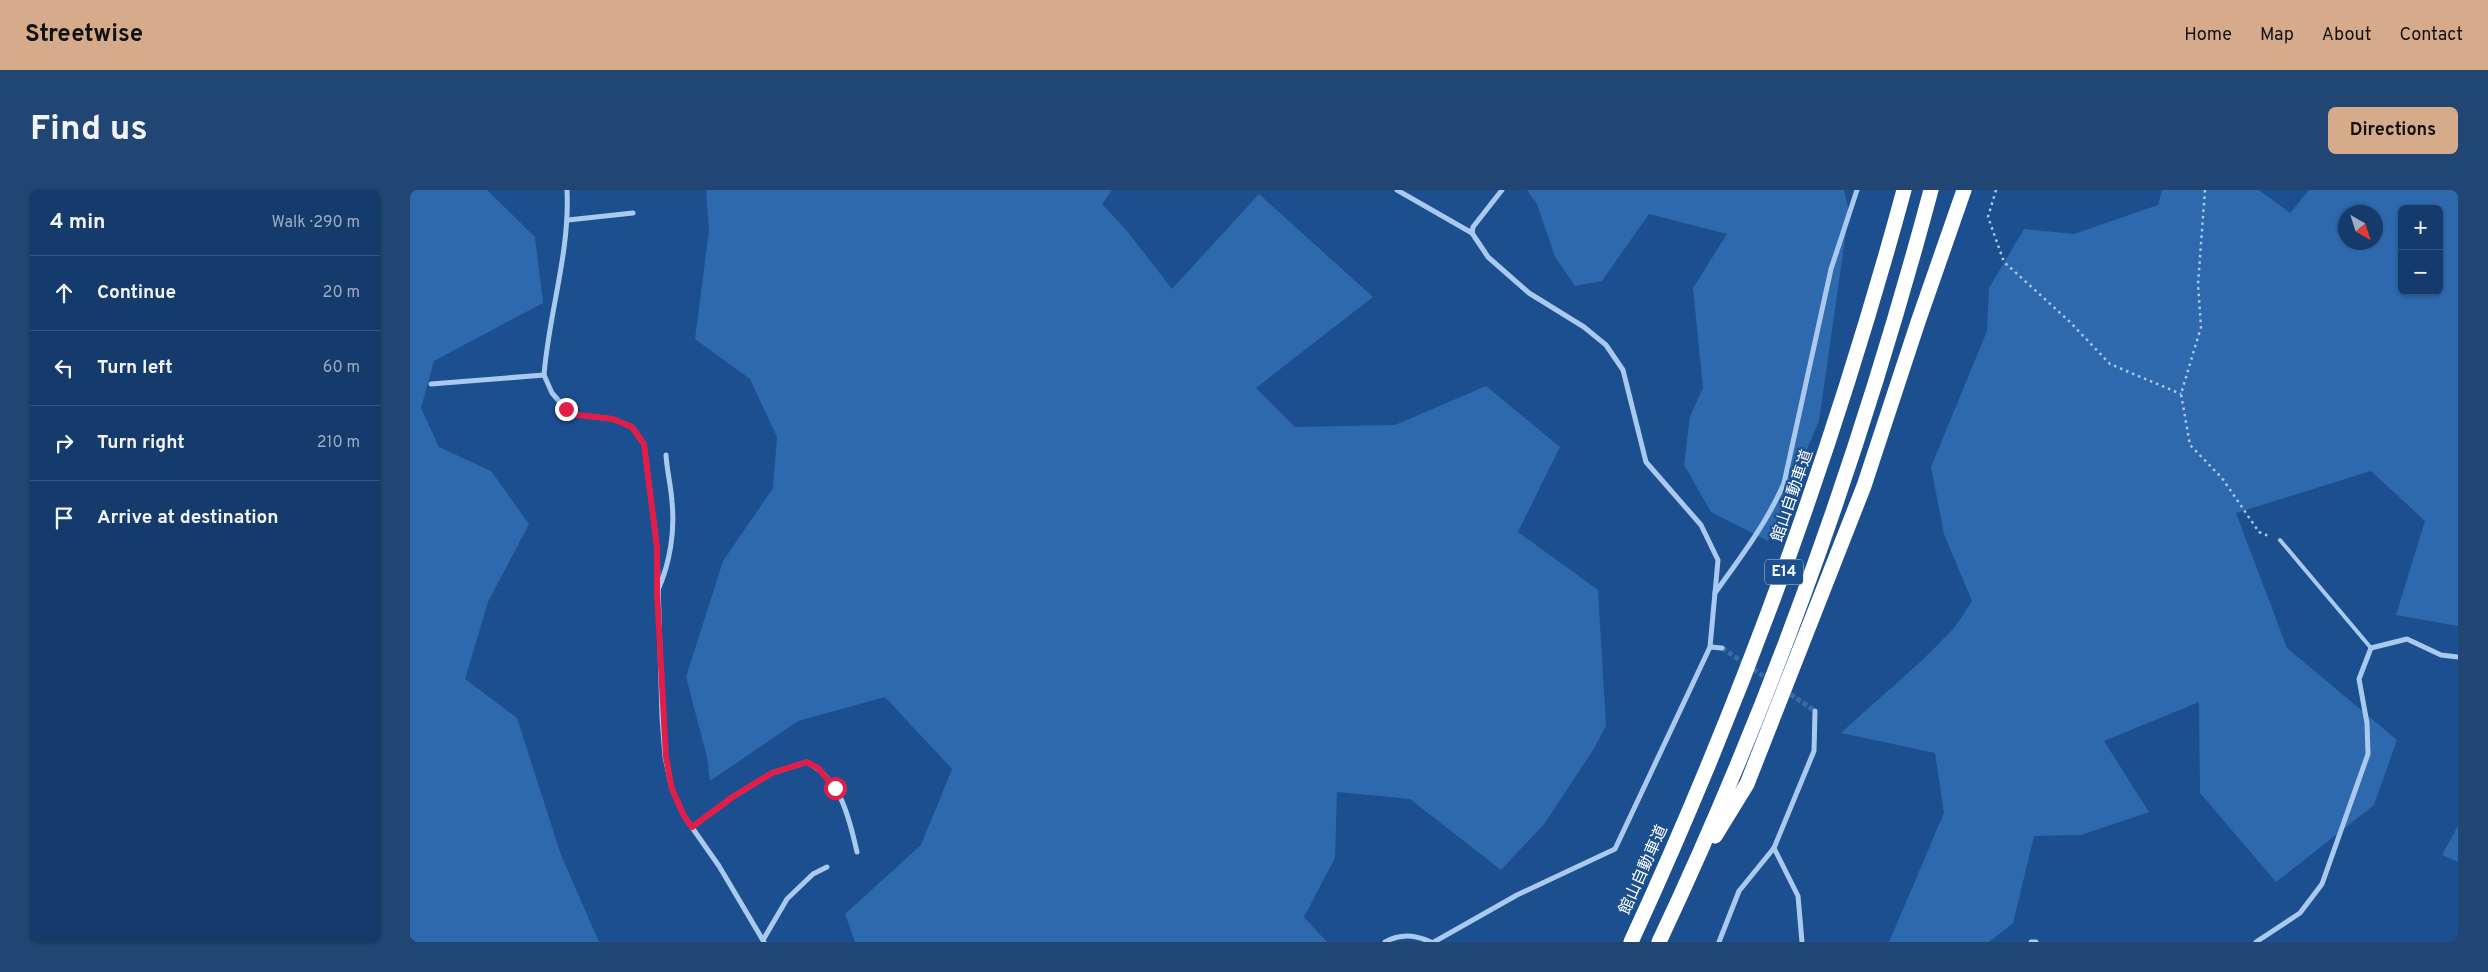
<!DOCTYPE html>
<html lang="en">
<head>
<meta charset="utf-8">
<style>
	:root { --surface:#143b6b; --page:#214673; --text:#f1f3f6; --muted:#9dadc1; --line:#33557e; --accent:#d6ab8b }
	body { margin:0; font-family:Overpass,"Noto Sans JP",sans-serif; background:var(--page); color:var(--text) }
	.controls { position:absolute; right:15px; top:15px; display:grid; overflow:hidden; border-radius:8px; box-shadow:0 1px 4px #0004 }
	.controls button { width:45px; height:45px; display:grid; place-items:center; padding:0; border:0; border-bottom:1px solid var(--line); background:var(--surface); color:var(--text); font:25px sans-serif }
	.compass { position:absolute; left:1928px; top:15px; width:45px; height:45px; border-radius:50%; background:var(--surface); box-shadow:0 1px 4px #0004; rotate:141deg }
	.stop { position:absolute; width:15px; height:15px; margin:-11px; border:4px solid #e11d48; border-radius:50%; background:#fff }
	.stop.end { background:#e11d48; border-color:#fff; box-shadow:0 1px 5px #0008 }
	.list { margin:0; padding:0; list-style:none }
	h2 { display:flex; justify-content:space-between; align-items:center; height:65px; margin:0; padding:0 20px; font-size:21px }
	h2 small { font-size:16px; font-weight:400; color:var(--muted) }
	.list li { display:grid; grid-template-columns:32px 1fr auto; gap:15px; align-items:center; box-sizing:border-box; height:75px; padding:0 20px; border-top:1px solid var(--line) }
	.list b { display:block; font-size:19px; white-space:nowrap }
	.list em { font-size:16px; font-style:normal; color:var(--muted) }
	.icon { flex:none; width:28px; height:28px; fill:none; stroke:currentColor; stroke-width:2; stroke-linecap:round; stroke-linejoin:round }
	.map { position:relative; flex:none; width:2048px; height:752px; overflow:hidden; border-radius:8px }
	header { display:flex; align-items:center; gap:30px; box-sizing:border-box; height:70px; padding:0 25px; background:var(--accent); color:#111 }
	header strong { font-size:24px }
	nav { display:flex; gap:28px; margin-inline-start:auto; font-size:18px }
	.intro { display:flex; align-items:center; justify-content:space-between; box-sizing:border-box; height:120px; padding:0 30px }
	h1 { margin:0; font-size:35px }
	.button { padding:12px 22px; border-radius:8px; background:var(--accent); color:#111; font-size:18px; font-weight:700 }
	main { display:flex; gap:30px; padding:0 30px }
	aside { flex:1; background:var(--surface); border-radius:8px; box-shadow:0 1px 4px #0004 }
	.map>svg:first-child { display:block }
	.green { fill:#2e69ad; fill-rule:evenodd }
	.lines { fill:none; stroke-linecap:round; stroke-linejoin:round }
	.street-tunnel { stroke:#3d69a0; stroke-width:5; stroke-dasharray:5 2.5; stroke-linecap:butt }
	.path { stroke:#a9c9ee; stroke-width:2.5; stroke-dasharray:2.5 4; stroke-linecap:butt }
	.lane { stroke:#a9c9ee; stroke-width:4 }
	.street { stroke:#a9c9ee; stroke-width:5 }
	.highway { stroke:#fff; stroke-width:15 }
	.route { stroke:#e11d48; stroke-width:6 }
	.labels { text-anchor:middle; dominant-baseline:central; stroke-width:4.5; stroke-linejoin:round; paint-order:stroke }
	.shield { fill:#1b4f8f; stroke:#bbcadd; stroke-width:1 }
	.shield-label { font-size:15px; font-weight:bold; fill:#fff }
	.street-label { font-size:16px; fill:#fff; stroke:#1b4f8f }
</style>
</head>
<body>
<header>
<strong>Streetwise</strong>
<nav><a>Home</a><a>Map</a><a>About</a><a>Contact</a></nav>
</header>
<div class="intro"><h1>Find us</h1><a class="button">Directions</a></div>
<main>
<aside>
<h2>4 min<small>Walk · 290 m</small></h2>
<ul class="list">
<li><svg class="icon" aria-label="ahead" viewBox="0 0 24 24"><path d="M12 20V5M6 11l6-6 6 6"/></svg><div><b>Continue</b></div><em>20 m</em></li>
<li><svg class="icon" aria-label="left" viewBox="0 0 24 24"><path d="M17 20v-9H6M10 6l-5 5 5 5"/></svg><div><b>Turn left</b></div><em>60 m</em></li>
<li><svg class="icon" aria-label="right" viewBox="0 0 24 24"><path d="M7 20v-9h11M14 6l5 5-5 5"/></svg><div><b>Turn right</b></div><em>210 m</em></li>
<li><svg class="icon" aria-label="arrive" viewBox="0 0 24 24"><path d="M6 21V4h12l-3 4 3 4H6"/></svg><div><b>Arrive at destination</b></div></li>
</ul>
</aside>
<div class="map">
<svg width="2048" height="752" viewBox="0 0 2048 752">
	<rect width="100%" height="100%" fill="#1b4f8f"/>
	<g class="green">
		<polygon points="0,0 77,0 125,47 133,113 24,171 11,218 29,257 81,281 119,334 78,412 55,489 107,528 151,665 189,752 0,752"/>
		<polygon points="296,0 702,0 692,14 717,41 762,99 849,4 963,107 846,198 885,237 985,235 1076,196 1150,257 1108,342 1188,400 1196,536 1183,560 1135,633 1091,680 1000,609 927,602 925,668 894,727 917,752 445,752 435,724 511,655 542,579 475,507 388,531 300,591 297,567 276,487 313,371 363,298 367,247 340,189 285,149 299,40"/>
		<polygon points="1117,0 1434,0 1439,21 1409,231 1358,351 1301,322 1274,275 1280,226 1293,198 1283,98 1317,44 1239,24 1192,91 1165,96 1145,67 1127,14"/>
		<path d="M1752,0H1849L1880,23L1899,0H2048V436L1986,425L2015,331L1961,281L1826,323L1877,458L1987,550L1964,615L1866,692L1790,603L1789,512L1694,551L1739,622L1671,645L1624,646L1603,733L1579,752H1479L1534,623L1525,563L1431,543C1467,509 1507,478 1540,442C1549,433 1555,421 1562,411L1534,344L1521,277L1577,141L1579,98L1614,39L1664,44L1748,15ZM1992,19H2029V101H1992ZM1936,22H1966V52H1936Z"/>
		<polygon points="2048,636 2048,672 2032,665"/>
	</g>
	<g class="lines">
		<polyline class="street-tunnel" points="1312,458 1405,521"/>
		<g class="path">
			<polyline points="1586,0 1578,27 1594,72 1659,131 1700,174 1771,204"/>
			<polyline points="1795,0 1788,94 1791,137 1771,204 1780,255 1812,288 1849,342 1861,347"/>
		</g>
		<polyline class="lane" points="1870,350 1961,458"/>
		<g class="street">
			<path d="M157,0C160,63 139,122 134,185L142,203L156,219L168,225L203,229L222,237L234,254L247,357L252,528L255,567L262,599L274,626L309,676L354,752"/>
			<polyline points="987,0 1062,43"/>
			<polyline points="158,30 223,23"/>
			<polyline points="21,194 134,185"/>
			<path d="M248,400C260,373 265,341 262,312C261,296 257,281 256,265"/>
			<path d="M1305,403C1330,368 1357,333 1374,293L1421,79L1447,0"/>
			<polyline points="1300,457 1312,458"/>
			<path d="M282,637L324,606L362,583L397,572C431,590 439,627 447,662"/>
			<polyline points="1364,658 1388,706 1392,752"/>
			<polyline points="353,750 377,709 403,684 417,677"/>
			<path d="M975,752C991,743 1005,745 1021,752"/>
			<polyline points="1024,752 1107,705 1205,659 1300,457 1308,370 1291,335 1236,272 1213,180 1196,155 1174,137 1119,103 1078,67 1062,43 1063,37 1092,0"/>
			<polyline points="1309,752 1329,701 1364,658 1404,561 1405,521"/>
			<polyline points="1621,752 1626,752"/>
			<polyline points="1846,752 1890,723 1912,694 1958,564 1957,533 1949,489 1961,458 1997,449 2031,465 2048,467"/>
		</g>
		<g class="highway">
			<polyline points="1305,646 1337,594 1454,296 1508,132 1554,0"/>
			<path d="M1221,752C1333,509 1424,258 1494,0"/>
			<path d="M1249,752C1363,510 1452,258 1521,0"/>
		</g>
	</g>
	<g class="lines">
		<polyline class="route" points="156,219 168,225 203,229 222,237 234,254 247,357 247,402 256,567 262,599 274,626 282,637 324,606 362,583 397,572 408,578 425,598"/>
	</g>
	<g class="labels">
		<rect class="shield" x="1355" y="369.5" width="38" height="25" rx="4"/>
		<g class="shield-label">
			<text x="1374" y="382">E14</text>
		</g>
		<g class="street-label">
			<text transform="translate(1383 306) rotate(-71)">館山自動車道</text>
			<text transform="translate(1234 680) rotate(-66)">館山自動車道</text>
		</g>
	</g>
</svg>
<div class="controls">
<button>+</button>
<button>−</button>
</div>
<svg class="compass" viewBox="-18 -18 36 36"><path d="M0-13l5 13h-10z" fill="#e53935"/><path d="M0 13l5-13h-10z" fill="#9dadc1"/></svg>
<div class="stop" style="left:425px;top:598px"></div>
<div class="stop end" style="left:156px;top:219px"></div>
</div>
</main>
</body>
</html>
